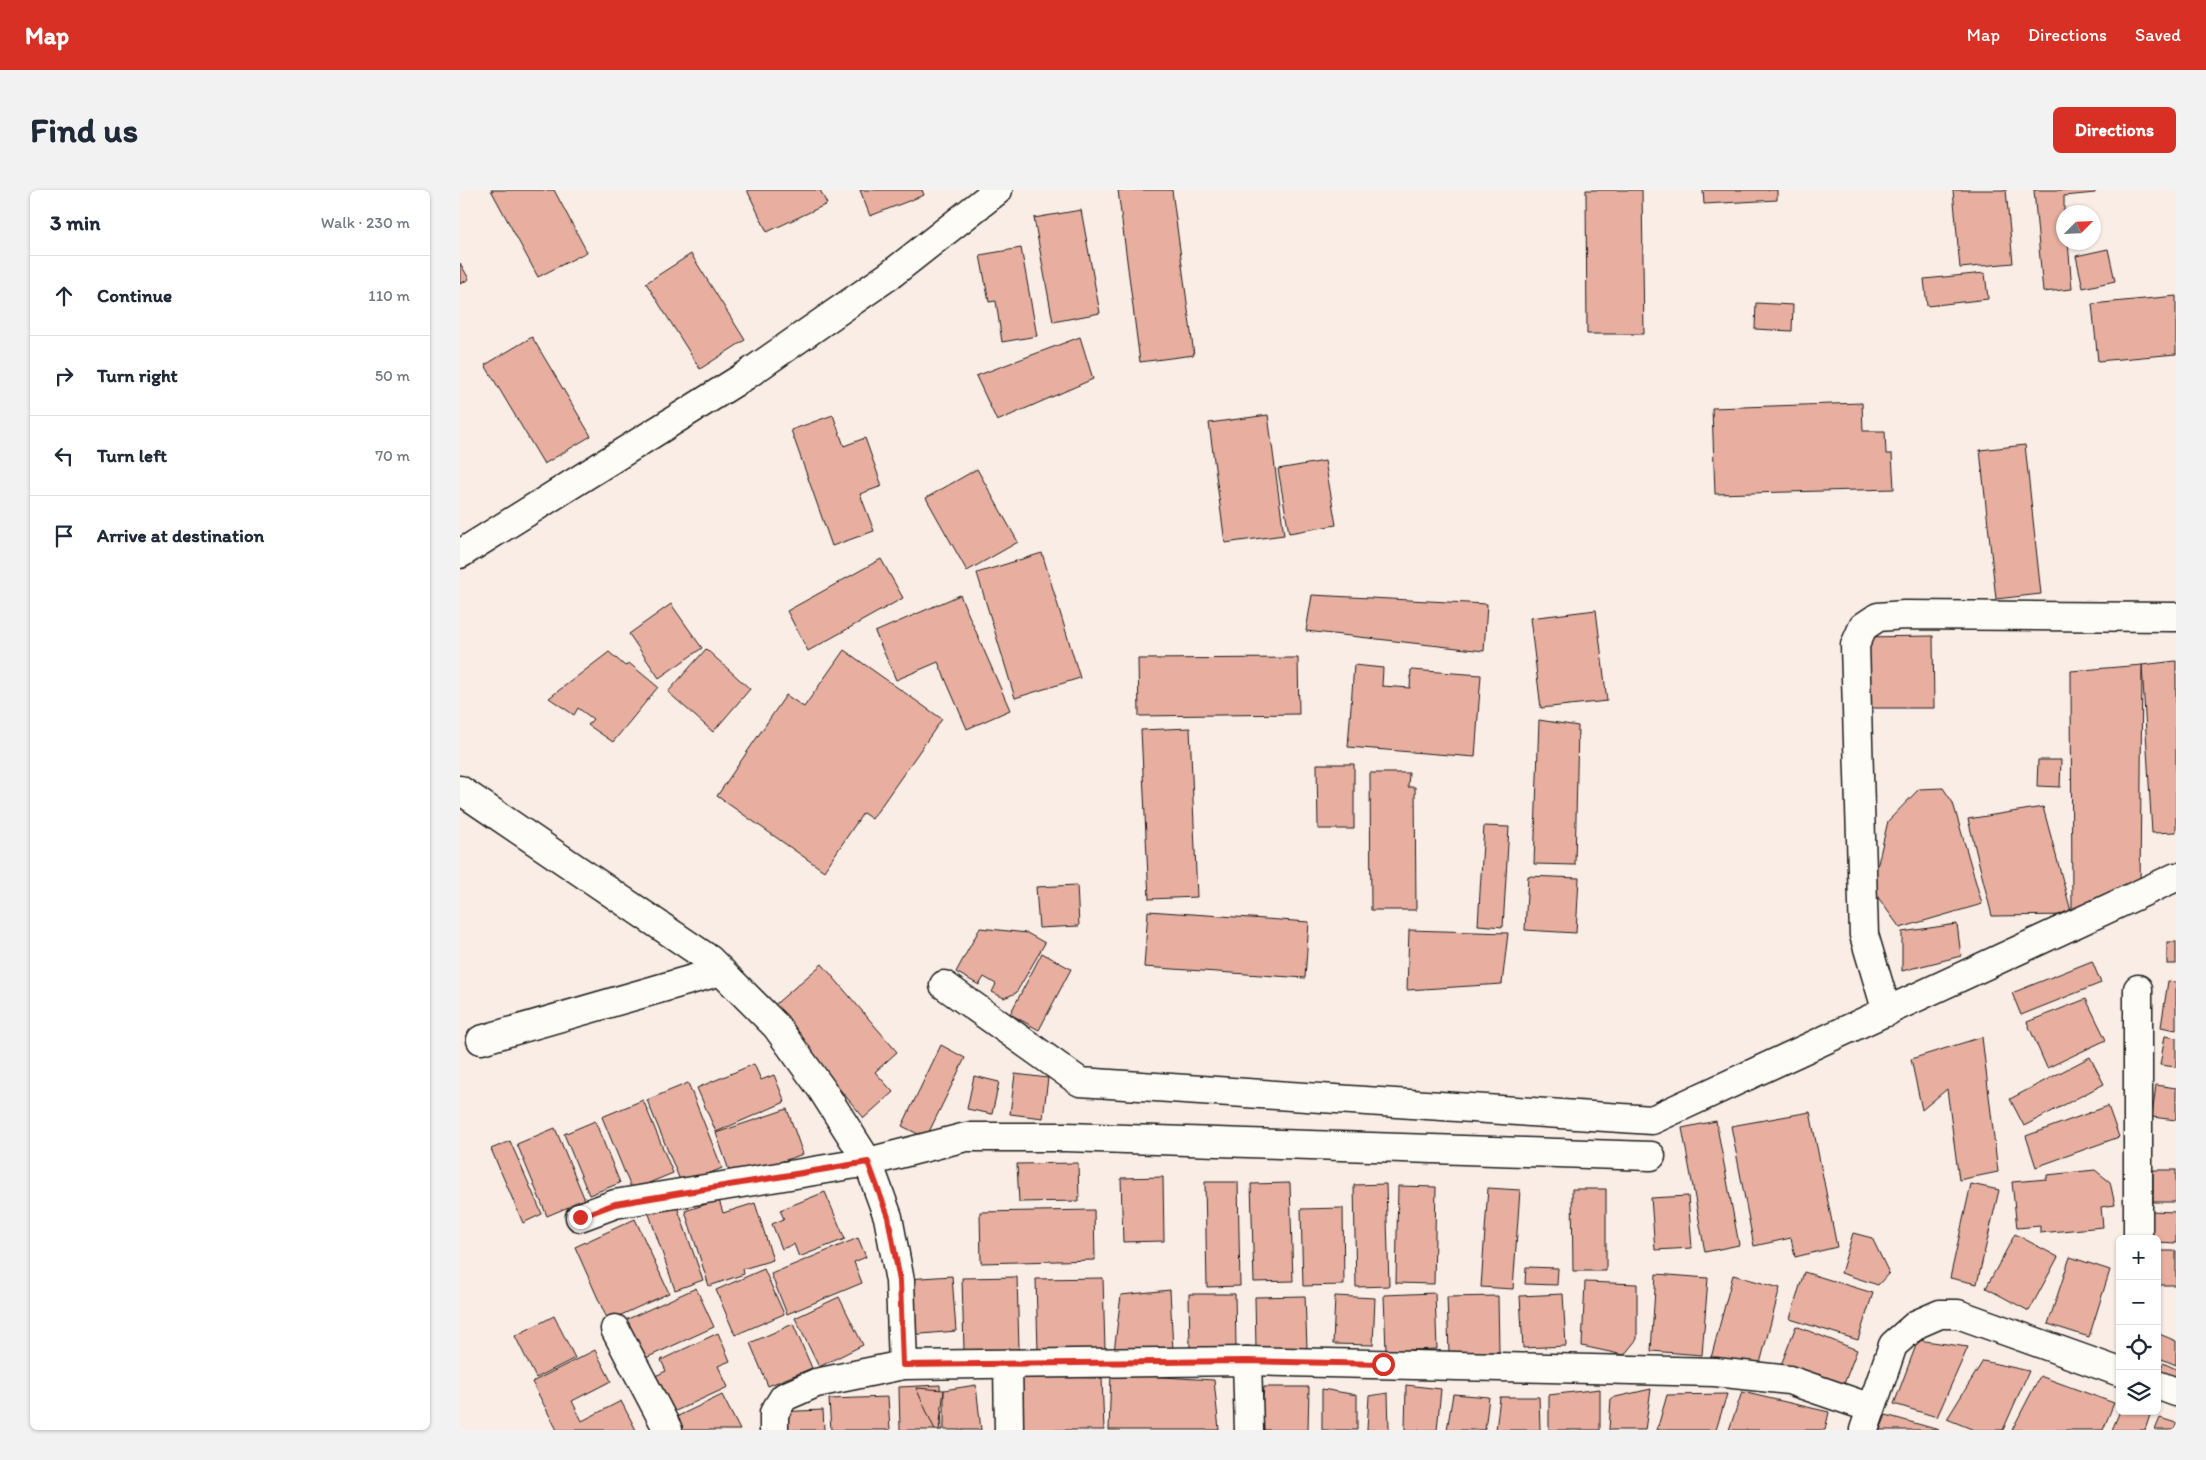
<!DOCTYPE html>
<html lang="en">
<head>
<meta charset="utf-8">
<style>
	:root { --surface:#fff; --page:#f2f2f3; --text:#1f2937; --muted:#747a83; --line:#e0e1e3; --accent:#d93025 }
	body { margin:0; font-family:Itim,sans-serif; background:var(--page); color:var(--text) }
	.controls { position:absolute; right:15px; bottom:15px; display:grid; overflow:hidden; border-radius:8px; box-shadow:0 1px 4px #0004 }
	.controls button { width:45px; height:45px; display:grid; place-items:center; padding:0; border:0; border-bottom:1px solid var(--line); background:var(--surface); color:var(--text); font:25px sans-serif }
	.compass { position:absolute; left:1596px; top:15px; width:45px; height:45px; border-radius:50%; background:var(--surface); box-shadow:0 1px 4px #0004; rotate:66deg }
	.stop { position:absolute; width:15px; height:15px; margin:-11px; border:4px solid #d93025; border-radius:50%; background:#fff }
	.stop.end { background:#d93025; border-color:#fff; box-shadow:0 1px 5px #0008 }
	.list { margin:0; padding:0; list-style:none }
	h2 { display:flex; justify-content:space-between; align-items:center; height:65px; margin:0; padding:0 20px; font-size:21px }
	h2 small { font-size:16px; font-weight:400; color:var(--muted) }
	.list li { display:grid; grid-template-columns:32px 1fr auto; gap:15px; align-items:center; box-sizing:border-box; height:80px; padding:0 20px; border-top:1px solid var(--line) }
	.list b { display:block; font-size:19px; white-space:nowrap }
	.list em { font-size:16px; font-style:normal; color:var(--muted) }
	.icon { flex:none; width:28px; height:28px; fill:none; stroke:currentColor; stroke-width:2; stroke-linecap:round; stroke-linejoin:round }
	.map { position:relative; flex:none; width:1716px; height:1240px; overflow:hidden; border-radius:8px }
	header { display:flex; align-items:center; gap:30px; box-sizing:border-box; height:70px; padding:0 25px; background:var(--accent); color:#fff }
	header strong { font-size:24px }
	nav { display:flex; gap:28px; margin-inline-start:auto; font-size:18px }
	.intro { display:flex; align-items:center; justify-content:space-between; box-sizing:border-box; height:120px; padding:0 30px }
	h1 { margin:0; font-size:35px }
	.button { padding:12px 22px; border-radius:8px; background:var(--accent); color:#fff; font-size:18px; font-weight:700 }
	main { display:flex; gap:30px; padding:0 30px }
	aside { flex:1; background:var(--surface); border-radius:8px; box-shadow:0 1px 4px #0004 }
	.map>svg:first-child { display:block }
	.building { fill:#e8afa0; stroke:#1c1c1c }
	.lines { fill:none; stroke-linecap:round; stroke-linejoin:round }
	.street-casing { stroke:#1c1c1c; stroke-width:31 }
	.secondary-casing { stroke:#1c1c1c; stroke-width:31 }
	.street { stroke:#fdfcf7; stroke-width:28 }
	.secondary { stroke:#fdfcf7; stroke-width:28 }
	.route { stroke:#d93025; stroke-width:6 }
</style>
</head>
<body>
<header>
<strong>Map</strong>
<nav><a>Map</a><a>Directions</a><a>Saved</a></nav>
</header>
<div class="intro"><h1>Find us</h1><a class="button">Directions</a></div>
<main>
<aside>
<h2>3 min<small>Walk · 230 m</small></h2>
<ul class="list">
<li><svg class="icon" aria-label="ahead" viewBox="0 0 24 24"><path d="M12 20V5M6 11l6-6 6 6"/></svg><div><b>Continue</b></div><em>110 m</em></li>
<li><svg class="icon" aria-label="right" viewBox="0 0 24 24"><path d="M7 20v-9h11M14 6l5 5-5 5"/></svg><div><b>Turn right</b></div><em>50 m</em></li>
<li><svg class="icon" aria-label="left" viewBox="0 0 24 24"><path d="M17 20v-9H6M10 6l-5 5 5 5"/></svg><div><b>Turn left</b></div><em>70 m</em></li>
<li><svg class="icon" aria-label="arrive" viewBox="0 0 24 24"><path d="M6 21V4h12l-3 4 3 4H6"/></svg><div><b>Arrive at destination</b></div></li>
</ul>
</aside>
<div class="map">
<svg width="1716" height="1240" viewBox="0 0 1716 1240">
	<rect width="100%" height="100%" fill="#f9ede6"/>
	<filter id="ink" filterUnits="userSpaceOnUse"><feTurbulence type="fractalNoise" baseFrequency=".02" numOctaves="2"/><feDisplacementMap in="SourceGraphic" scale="10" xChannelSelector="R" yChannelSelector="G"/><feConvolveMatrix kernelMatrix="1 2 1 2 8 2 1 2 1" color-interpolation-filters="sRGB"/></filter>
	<g filter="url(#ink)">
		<g class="building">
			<polygon points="31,0 94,0 127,62 78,87"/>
			<polygon points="287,0 360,0 367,14 307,42"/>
			<polygon points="400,0 462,0 464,5 410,26"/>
			<polygon points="658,0 712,0 734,165 680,172"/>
			<polygon points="1126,0 1182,0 1184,144 1127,144"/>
			<polygon points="1243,0 1317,0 1317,10 1244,14"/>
			<polygon points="1493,0 1546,0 1553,73 1500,78"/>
			<polygon points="1574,0 1635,0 1635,3 1604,6 1604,52 1608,52 1612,99 1583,102"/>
			<polygon points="621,20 640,123 593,132 574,28"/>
			<polygon points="561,58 577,146 542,152 536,111 529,112 520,65"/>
			<polygon points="1648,59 1655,91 1623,98 1616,66"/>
			<polygon points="231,64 285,150 240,179 186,93"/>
			<polygon points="0,73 9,89 0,94"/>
			<polygon points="1525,83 1528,109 1467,116 1464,89"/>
			<polygon points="1716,106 1716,164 1638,171 1632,114"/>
			<polygon points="1296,113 1333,115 1332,141 1295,139"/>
			<polygon points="72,147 131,246 84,274 25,175"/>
			<polygon points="620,147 633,189 537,231 516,186"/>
			<polygon points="1402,213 1403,241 1425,241 1426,264 1432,264 1434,299 1255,304 1252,218"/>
			<polygon points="373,225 384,256 405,248 422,296 400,304 414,341 372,356 331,240"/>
			<polygon points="808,225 824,345 765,353 749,233"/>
			<polygon points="1565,255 1581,404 1536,409 1520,260"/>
			<polygon points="865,271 876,335 829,343 818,279"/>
			<polygon points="517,279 558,352 507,381 466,308"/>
			<polygon points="582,363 620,488 555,508 517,383"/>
			<polygon points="421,369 443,408 348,461 327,421"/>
			<polygon points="500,405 550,520 507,539 478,472 436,490 415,442"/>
			<polygon points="852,405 1027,414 1024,461 846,441"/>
			<polygon points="211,414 242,458 199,488 169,444"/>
			<polygon points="1136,420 1147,511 1081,518 1070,428"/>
			<polygon points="1473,446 1474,518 1402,518 1401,447"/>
			<polygon points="246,459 290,499 253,542 208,502"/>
			<polygon points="384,460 482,529 412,629 403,623 364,681 257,606 326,505 344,517"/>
			<polygon points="149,462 165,476 169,473 198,497 153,552 128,535 133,529 118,518 114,525 89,508"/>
			<polygon points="838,468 839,524 679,526 678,469"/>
			<polygon points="1716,471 1716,642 1692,643 1682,475"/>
			<polygon points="894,475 923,478 922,496 950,498 951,480 1021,485 1015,567 888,557"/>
			<polygon points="1682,475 1680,698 1612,725 1611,481"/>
			<polygon points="1079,530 1118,536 1115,675 1074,674"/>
			<polygon points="730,538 737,707 689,709 681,540"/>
			<polygon points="1578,570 1601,570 1600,597 1577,596"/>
			<polygon points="857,574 894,574 894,639 858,639"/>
			<polygon points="910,583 949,583 948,597 955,597 956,720 911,720"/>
			<polygon points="1483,598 1493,613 1522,714 1440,738 1412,699 1428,631 1459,599"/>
			<polygon points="1583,617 1612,725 1532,726 1508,629"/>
			<polygon points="1024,636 1049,637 1043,737 1018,735"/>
			<polygon points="1068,686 1119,688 1116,743 1065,740"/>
			<polygon points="617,695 619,736 579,738 576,697"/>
			<polygon points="688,721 849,732 845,788 684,777"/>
			<polygon points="1497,734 1501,766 1442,781 1442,742"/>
			<polygon points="520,738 567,743 585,753 556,803 544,808 532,802 536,794 524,787 519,795 496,782"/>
			<polygon points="949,740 1048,743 1042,794 947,800"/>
			<rect x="1707" y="752" width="9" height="22"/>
			<polygon points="582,763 611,779 579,840 550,824"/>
			<polygon points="1632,771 1641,793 1561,825 1552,803"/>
			<polygon points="362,774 437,862 415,882 433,902 404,928 311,818"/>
			<polygon points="1708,791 1716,792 1716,840 1701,837"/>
			<polygon points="1626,809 1646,850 1587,878 1567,832"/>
			<polygon points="1705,846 1716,848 1716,877 1700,875"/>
			<polygon points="1522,847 1538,982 1499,990 1487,899 1462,920 1451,869"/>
			<polygon points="481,855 505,868 466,948 442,936"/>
			<polygon points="1630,867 1644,894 1564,936 1550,909"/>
			<polygon points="294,874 301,890 314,885 325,912 256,942 237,898"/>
			<polygon points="555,884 588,888 583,928 550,924"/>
			<polygon points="514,886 539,892 532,924 507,919"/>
			<polygon points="228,893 262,978 222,995 187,910"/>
			<polygon points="1696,895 1716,898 1716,930 1692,927"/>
			<polygon points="183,910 213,983 172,1000 142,927"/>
			<polygon points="1648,916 1659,947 1576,977 1566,946"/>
			<polygon points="327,919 343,964 272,989 256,943"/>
			<polygon points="1350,922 1377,1057 1335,1067 1331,1048 1294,1056 1271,936"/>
			<polygon points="135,931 160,993 129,1005 104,944"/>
			<polygon points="1256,931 1279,1055 1245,1062 1222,938"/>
			<polygon points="95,938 125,1010 87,1026 57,954"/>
			<polygon points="50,951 82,1024 63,1033 31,959"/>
			<polygon points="618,973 619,1011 559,1012 557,974"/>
			<polygon points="1635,980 1650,992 1655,1015 1641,1017 1643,1037 1580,1043 1580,1036 1557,1038 1552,992 1587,989 1587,985"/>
			<rect x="1693" y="980" width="23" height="32"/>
			<polygon points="703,987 704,1051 663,1052 661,988"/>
			<polygon points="745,992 778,992 780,1096 747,1097"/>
			<polygon points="830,993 833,1091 794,1092 791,994"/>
			<polygon points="926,994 929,1096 896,1097 894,995"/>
			<polygon points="1511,994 1539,1000 1517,1094 1490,1088"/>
			<polygon points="938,996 976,997 974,1094 936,1093"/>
			<polygon points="1028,998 1060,1000 1053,1099 1021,1097"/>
			<polygon points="1112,999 1146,999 1146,1081 1113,1081"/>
			<polygon points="365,1002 385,1049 339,1067 334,1054 322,1059 312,1034 324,1029 320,1020"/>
			<polygon points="1228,1006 1232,1058 1195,1060 1191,1008"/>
			<polygon points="259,1010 263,1023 295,1013 313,1070 283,1079 284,1084 249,1096 225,1021"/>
			<polygon points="215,1011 243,1090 215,1100 188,1021"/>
			<polygon points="883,1018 884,1095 843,1096 841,1019"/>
			<polygon points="634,1020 635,1070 521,1073 520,1022"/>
			<polygon points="1689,1021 1716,1022 1716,1053 1697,1052 1697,1049 1688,1049"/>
			<polygon points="175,1029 209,1103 148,1131 115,1057"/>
			<polygon points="1393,1043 1412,1048 1429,1083 1418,1095 1381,1083"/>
			<polygon points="1555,1044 1598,1067 1569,1121 1526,1098"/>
			<polygon points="398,1048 406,1067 394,1072 402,1093 327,1124 311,1084"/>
			<rect x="1697" y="1061" width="19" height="34"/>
			<polygon points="1610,1067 1650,1080 1629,1147 1588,1134"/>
			<polygon points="1066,1077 1098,1078 1097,1095 1065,1094"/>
			<polygon points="304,1079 324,1124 275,1145 256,1100"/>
			<polygon points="1344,1082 1413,1103 1398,1150 1330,1129"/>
			<polygon points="1196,1084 1248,1088 1242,1165 1191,1161"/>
			<polygon points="1273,1085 1320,1098 1298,1181 1251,1168"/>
			<polygon points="492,1086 496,1141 450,1145 446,1089"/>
			<polygon points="557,1087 559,1159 504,1161 502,1088"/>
			<polygon points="643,1088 645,1160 578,1161 576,1089"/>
			<polygon points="1125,1092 1177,1094 1177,1149 1164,1165 1122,1156"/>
			<polygon points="236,1098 254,1137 177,1172 159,1133"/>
			<polygon points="710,1100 713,1161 654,1162 661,1105"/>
			<polygon points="975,1103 977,1159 926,1161 924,1105"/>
			<polygon points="729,1104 775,1104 776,1158 730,1158"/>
			<polygon points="1103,1104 1106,1156 1063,1158 1060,1106"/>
			<polygon points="845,1106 847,1158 796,1159 795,1107"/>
			<polygon points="875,1106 915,1108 913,1155 873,1154"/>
			<polygon points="1038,1106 1039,1162 989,1163 987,1107"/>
			<polygon points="379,1107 403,1155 359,1177 335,1128"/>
			<polygon points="94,1126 115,1168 76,1188 55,1146"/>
			<polygon points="333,1134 352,1178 308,1196 290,1153"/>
			<polygon points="1336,1136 1397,1160 1382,1199 1321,1175"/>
			<polygon points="258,1143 270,1171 258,1176 268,1197 209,1224 191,1188 206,1181 201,1170"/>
			<polygon points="1697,1143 1716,1151 1716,1175 1702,1169 1697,1177"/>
			<polygon points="1458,1150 1508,1157 1477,1227 1434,1214"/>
			<polygon points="135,1160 151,1191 112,1211 122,1231 161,1211 176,1240 97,1240 72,1192"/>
			<polygon points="1523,1171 1569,1181 1543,1240 1514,1240 1487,1229"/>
			<polygon points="1703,1173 1716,1179 1716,1197 1697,1188"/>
			<polygon points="651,1184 754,1190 759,1240 649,1240"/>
			<polygon points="556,1186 642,1188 644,1240 557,1240"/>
			<polygon points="1580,1186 1654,1213 1643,1240 1552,1240"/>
			<polygon points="480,1195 482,1240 440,1240 439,1197"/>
			<polygon points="516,1195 521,1240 484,1240 484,1200"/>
			<polygon points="946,1195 981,1199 977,1240 945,1240"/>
			<polygon points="804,1197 849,1197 848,1240 800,1240"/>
			<polygon points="456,1198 484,1200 479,1240 475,1240"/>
			<polygon points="862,1199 897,1205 897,1240 862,1240"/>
			<polygon points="1140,1199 1140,1240 1089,1240 1089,1205"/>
			<polygon points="1191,1199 1185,1240 1149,1240 1151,1208"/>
			<polygon points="1282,1202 1369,1222 1365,1240 1269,1240"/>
			<polygon points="928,1203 929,1240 907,1240 909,1206"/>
			<polygon points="993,1204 1029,1207 1025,1240 987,1240"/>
			<polygon points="1267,1204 1256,1240 1197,1240 1207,1205"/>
			<polygon points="262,1205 280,1240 218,1240 212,1229"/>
			<polygon points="428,1207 430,1240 371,1240 369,1209"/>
			<polygon points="1040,1207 1079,1207 1080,1240 1036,1240"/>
			<polygon points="363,1220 364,1240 317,1240 316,1222"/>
			<polygon points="1660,1221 1691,1222 1685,1240 1652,1240"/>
			<polygon points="1426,1225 1479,1240 1420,1240"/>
			<polygon points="1700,1228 1716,1233 1716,1240 1695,1240"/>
		</g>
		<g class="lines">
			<defs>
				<g id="street">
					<polyline points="0,600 249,769 316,836 361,898 408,972 428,1027 440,1091 443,1175"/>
					<polyline points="484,795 620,892 1192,930 1716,687"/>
					<polyline points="1427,822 1404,745 1395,455 1403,437 1418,427 1444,425 1716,427"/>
					<polyline points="21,850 261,781"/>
					<polyline points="120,1027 155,1014 408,972 506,947 606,947 1191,966"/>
					<polyline points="1678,1049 1678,799"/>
					<polyline points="155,1139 208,1240"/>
					<polyline points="787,1171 789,1240"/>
					<polyline points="548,1174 549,1240"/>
					<polyline points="1697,1195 1716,1202"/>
					<polyline points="314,1240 314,1223 324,1207 356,1193 443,1175 787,1171 1255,1182 1329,1190 1411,1218"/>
					<polyline points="1404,1240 1433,1155 1457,1134 1480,1124 1498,1124 1660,1182"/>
				</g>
				<polyline id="secondary" points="0,364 285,186 430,85 538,0"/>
			</defs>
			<use href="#street" class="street-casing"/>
			<use href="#secondary" class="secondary-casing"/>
			<use href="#street" class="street"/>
			<use href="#secondary" class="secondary"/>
		</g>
	</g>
	<g class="lines" filter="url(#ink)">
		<polyline class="route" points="120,1027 155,1014 408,972 428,1027 440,1091 443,1175 786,1171 923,1174"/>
	</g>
</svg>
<div class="controls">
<button>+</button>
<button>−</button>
<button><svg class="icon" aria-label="locate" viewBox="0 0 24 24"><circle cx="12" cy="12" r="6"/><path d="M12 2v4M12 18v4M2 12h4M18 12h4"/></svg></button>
<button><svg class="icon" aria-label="layers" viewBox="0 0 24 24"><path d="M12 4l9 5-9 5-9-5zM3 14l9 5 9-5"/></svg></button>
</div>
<svg class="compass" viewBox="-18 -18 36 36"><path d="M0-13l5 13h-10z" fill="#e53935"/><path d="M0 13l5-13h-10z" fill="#747a83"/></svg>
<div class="stop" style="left:923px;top:1174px"></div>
<div class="stop end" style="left:120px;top:1027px"></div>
</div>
</main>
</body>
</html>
